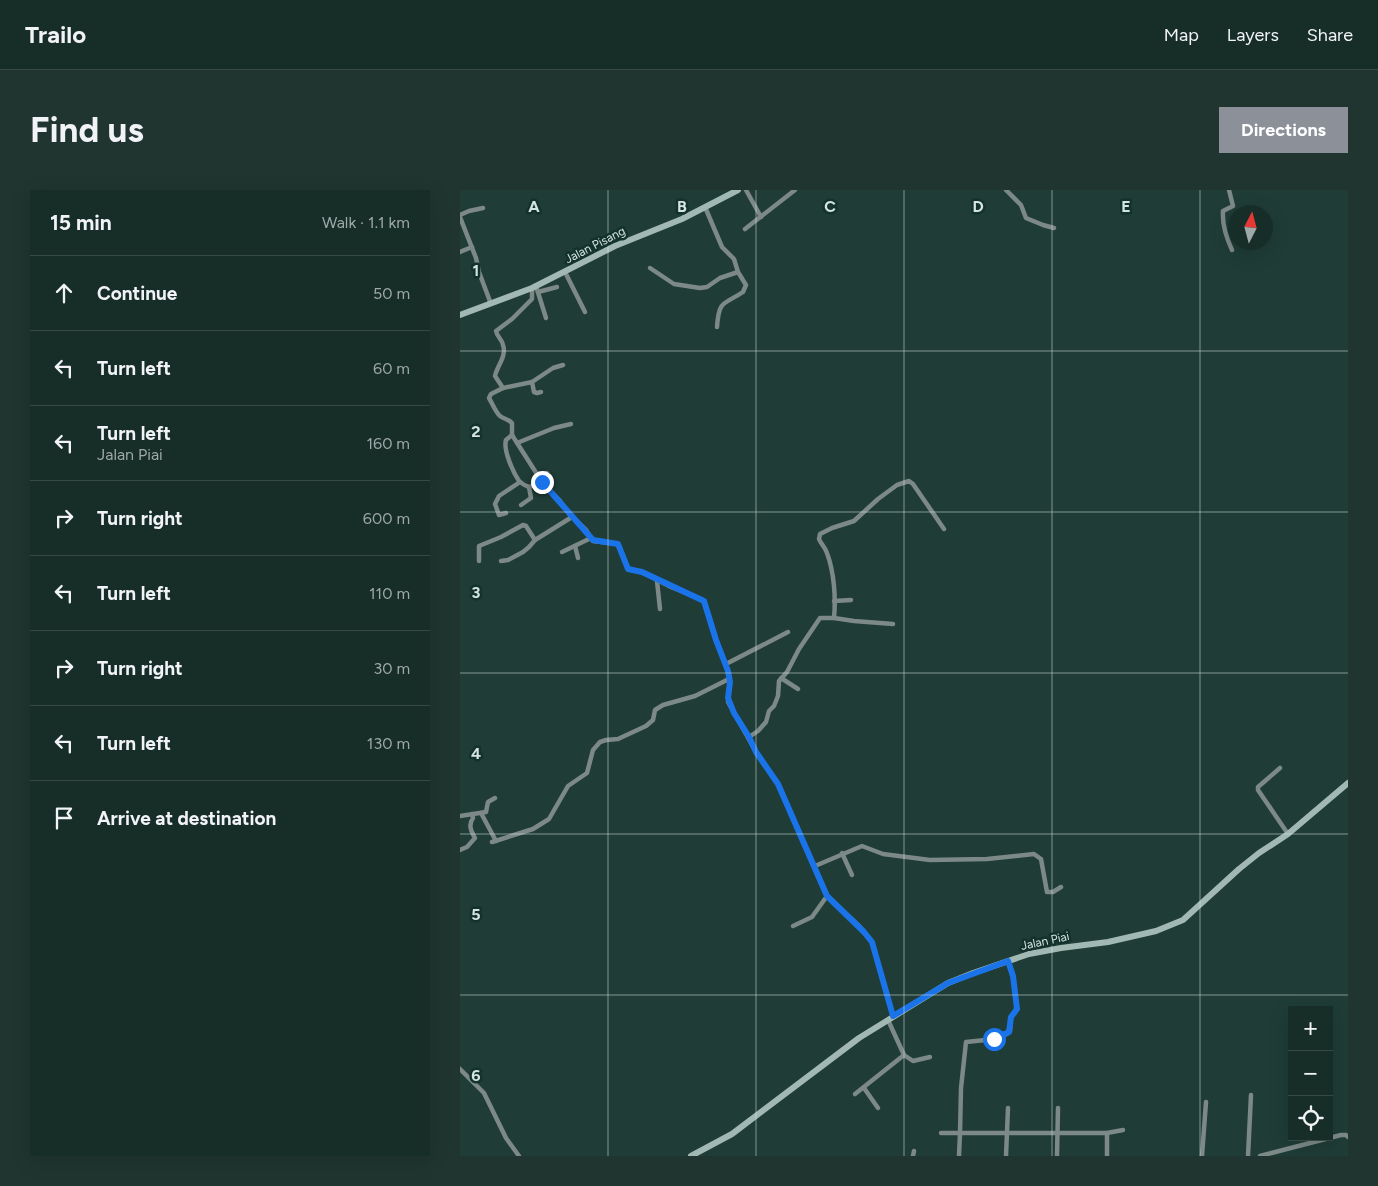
<!DOCTYPE html>
<html lang="en">
<head>
<meta charset="utf-8">
<style>
	:root { --surface:#172d28; --page:#203530; --text:#f1f3f6; --muted:#9ea8a8; --line:#364945; --accent:#8c9099 }
	body { margin:0; font-family:Figtree,sans-serif; background:var(--page); color:var(--text) }
	.controls { position:absolute; right:15px; bottom:15px; display:grid; overflow:hidden; border-radius:0px; box-shadow:0 5px 20px #0002 }
	.controls button { width:45px; height:45px; display:grid; place-items:center; padding:0; border:0; border-bottom:1px solid var(--line); background:var(--surface); color:var(--text); font:25px sans-serif }
	.compass { position:absolute; left:768px; top:15px; width:45px; height:45px; border-radius:50%; background:var(--surface); box-shadow:0 5px 20px #0002; rotate:6deg }
	.stop { position:absolute; width:15px; height:15px; margin:-11px; border:4px solid #1a73e8; border-radius:50%; background:#fff }
	.stop.end { background:#1a73e8; border-color:#fff; box-shadow:0 1px 5px #0008 }
	.list { margin:0; padding:0; list-style:none }
	h2 { display:flex; justify-content:space-between; align-items:center; height:65px; margin:0; padding:0 20px; font-size:21px }
	h2 small { font-size:16px; font-weight:400; color:var(--muted) }
	.list li { display:grid; grid-template-columns:32px 1fr auto; gap:15px; align-items:center; box-sizing:border-box; height:75px; padding:0 20px; border-top:1px solid var(--line) }
	.list b { display:block; font-size:19px; white-space:nowrap }
	.list p { margin:0; font-size:16px; white-space:nowrap; color:var(--muted) }
	.list em { font-size:16px; font-style:normal; color:var(--muted) }
	.icon { flex:none; width:28px; height:28px; fill:none; stroke:currentColor; stroke-width:2; stroke-linecap:round; stroke-linejoin:round }
	.map { position:relative; flex:none; width:888px; height:966px; overflow:hidden; border-radius:0px }
	header { display:flex; align-items:center; gap:30px; box-sizing:border-box; height:70px; padding:0 25px; background:var(--surface); border-bottom:1px solid var(--line) }
	header strong { font-size:24px }
	nav { display:flex; gap:28px; margin-inline-start:auto; font-size:18px }
	.intro { display:flex; align-items:center; justify-content:space-between; box-sizing:border-box; height:120px; padding:0 30px }
	h1 { margin:0; font-size:35px }
	.button { padding:12px 22px; border-radius:0px; background:var(--accent); color:#fff; font-size:18px; font-weight:700 }
	main { display:flex; gap:30px; padding:0 30px }
	aside { flex:1; background:var(--surface); border-radius:0px; box-shadow:0 5px 20px #0002 }
	.map>svg:first-child { display:block }
	.lines { fill:none; stroke-linecap:round; stroke-linejoin:round }
	.street { stroke:#7c8986; stroke-width:4.5 }
	.secondary { stroke:#a2b8b3; stroke-width:6 }
	.route { stroke:#1a73e8; stroke-width:6 }
	.grid { fill:none; stroke:#d4e4e0; stroke-width:1; stroke-opacity:0.55 }
	.labels { text-anchor:middle; dominant-baseline:central; stroke-width:5; stroke-linejoin:round; paint-order:stroke }
	.street-label { font-size:12px; fill:#d4e4e0; stroke:#14322c }
	.grid-label { font-size:16px; text-anchor:middle; font-weight:bold; fill:#d4e4e0; stroke:#14322c; stroke-width:5; stroke-linejoin:round; paint-order:stroke }
</style>
</head>
<body>
<header>
<strong>Trailo</strong>
<nav><a>Map</a><a>Layers</a><a>Share</a></nav>
</header>
<div class="intro"><h1>Find us</h1><a class="button">Directions</a></div>
<main>
<aside>
<h2>15 min<small>Walk · 1.1 km</small></h2>
<ul class="list">
<li><svg class="icon" aria-label="ahead" viewBox="0 0 24 24"><path d="M12 20V5M6 11l6-6 6 6"/></svg><div><b>Continue</b></div><em>50 m</em></li>
<li><svg class="icon" aria-label="left" viewBox="0 0 24 24"><path d="M17 20v-9H6M10 6l-5 5 5 5"/></svg><div><b>Turn left</b></div><em>60 m</em></li>
<li><svg class="icon" aria-label="left" viewBox="0 0 24 24"><path d="M17 20v-9H6M10 6l-5 5 5 5"/></svg><div><b>Turn left</b><p>Jalan Piai</p></div><em>160 m</em></li>
<li><svg class="icon" aria-label="right" viewBox="0 0 24 24"><path d="M7 20v-9h11M14 6l5 5-5 5"/></svg><div><b>Turn right</b></div><em>600 m</em></li>
<li><svg class="icon" aria-label="left" viewBox="0 0 24 24"><path d="M17 20v-9H6M10 6l-5 5 5 5"/></svg><div><b>Turn left</b></div><em>110 m</em></li>
<li><svg class="icon" aria-label="right" viewBox="0 0 24 24"><path d="M7 20v-9h11M14 6l5 5-5 5"/></svg><div><b>Turn right</b></div><em>30 m</em></li>
<li><svg class="icon" aria-label="left" viewBox="0 0 24 24"><path d="M17 20v-9H6M10 6l-5 5 5 5"/></svg><div><b>Turn left</b></div><em>130 m</em></li>
<li><svg class="icon" aria-label="arrive" viewBox="0 0 24 24"><path d="M6 21V4h12l-3 4 3 4H6"/></svg><div><b>Arrive at destination</b></div></li>
</ul>
</aside>
<div class="map">
<svg width="888" height="966" viewBox="0 0 888 966">
	<rect width="100%" height="100%" fill="#1f3c36"/>
	<g class="lines">
		<g class="street">
			<polyline points="286,0 301,27"/>
			<polyline points="546,0 561,15 566,28 583,35 594,38"/>
			<path d="M769,0L773,16L763,21C762,35 766,47 772,60"/>
			<path d="M245,17L262,57L274,69L278,82L286,95L283,102C264,115 259,109 257,137"/>
			<polyline points="0,25 9,21 23,18"/>
			<polyline points="0,27 16,68 19,82 31,114"/>
			<polyline points="285,39 335,0"/>
			<polyline points="0,62 12,57"/>
			<polyline points="190,78 214,94 240,98 247,97 260,88 278,82"/>
			<polyline points="105,82 125,122"/>
			<polyline points="76,96 86,128"/>
			<path d="M72,98V109L52,129L36,141C37,147 42,149 43,155C47,166 37,176 35,186L43,198L31,204L29,208C32,213 36,223 40,226C44,229 48,229 52,233V245L82,292L100,311L110,325L126,340L133,351L158,354L168,379L182,382L211,397L241,409L244,411L256,450L268,481L270,492L268,512L296,562L318,594L367,706L399,736L412,752L433,826"/>
			<polyline points="78,102 97,97"/>
			<polyline points="72,192 74,202 77,203 81,202"/>
			<polyline points="43,198 72,192 93,178 103,175"/>
			<path d="M52,245L46,250C43,260 53,282 59,291C62,294 66,296 69,297L82,292"/>
			<polyline points="57,253 94,238 111,234"/>
			<polyline points="78,286 87,283"/>
			<polyline points="61,315 71,308 69,297"/>
			<polyline points="46,323 39,325 35,314 39,306 60,292"/>
			<polyline points="115,356 118,368"/>
			<polyline points="102,362 131,348"/>
			<polyline points="19,371 19,356 41,347 63,335 66,336 75,350"/>
			<polyline points="41,371 48,370 63,362 69,357 75,350 112,327"/>
			<polyline points="197,391 200,419"/>
			<polyline points="374,411 391,410"/>
			<path d="M374,428C376,407 374,382 367,363C365,357 361,354 359,349L360,344L372,338L394,331L418,309L437,295L449,291L453,294L484,339"/>
			<polyline points="266,474 328,442"/>
			<polyline points="321,488 338,499"/>
			<polyline points="289,547 298,541 306,532 309,521 314,516 318,506 319,491 327,482 339,459 360,428 374,428 394,431 433,434"/>
			<polyline points="820,578 798,597 798,600 828,644"/>
			<polyline points="21,623 36,651"/>
			<polyline points="0,626 26,622 28,612 35,608"/>
			<polyline points="32,652 73,639 89,629 108,596 127,583 133,560 140,552 146,550 158,549 186,536 193,530 195,520 203,515 235,506 269,489"/>
			<path d="M0,660L7,657L15,648C11,641 8,635 13,628L12,624"/>
			<polyline points="382,663 392,685"/>
			<polyline points="355,676 402,656 423,664 470,670 527,669 574,664 581,669 587,702 593,702 601,697"/>
			<polyline points="333,736 352,727 367,706"/>
			<polyline points="428,830 444,865"/>
			<polyline points="0,879 24,903 46,948 59,966"/>
			<polyline points="404,898 418,918"/>
			<polyline points="395,904 444,865 453,871 470,867"/>
			<polyline points="481,943 500,943 501,898 506,852 535,849 547,844 550,841 551,827 557,818 553,786 548,771"/>
			<polyline points="647,943 663,940"/>
			<polyline points="453,966 454,961"/>
			<polyline points="499,966 500,943 647,943 647,966"/>
			<polyline points="546,966 548,918"/>
			<polyline points="597,966 598,918"/>
			<polyline points="742,966 746,912"/>
			<polyline points="788,966 791,905"/>
			<polyline points="800,966 881,945 886,945 888,947"/>
		</g>
		<g class="secondary">
			<polyline points="0,125 72,98 155,56 222,29 278,0"/>
			<polyline points="231,966 272,944 399,848 488,793 513,783 569,764 601,758 648,752 696,741 723,730 779,679 799,663 828,644 888,593"/>
		</g>
	</g>
	<g class="lines">
		<polyline class="route" points="82,292 133,350 158,354 168,379 182,382 244,411 256,450 268,481 270,492 268,508 274,523 289,547 296,562 318,594 367,706 404,742 412,752 433,826 488,793 548,771 553,786 557,819 551,827 549,842 534,849"/>
	</g>
	<path class="grid" d="M148,0V966M296,0V966M444,0V966M592,0V966M740,0V966M0,161H888M0,322H888M0,483H888M0,644H888M0,805H888"/>
	<g class="labels">
		<g class="street-label">
			<text transform="translate(135 55) rotate(-27)">Jalan Pisang</text>
			<text transform="translate(585 751) rotate(-12)">Jalan Piai</text>
		</g>
	</g>
	<g class="grid-label">
		<text x="74" y="22">A</text>
		<text x="222" y="22">B</text>
		<text x="370" y="22">C</text>
		<text x="518" y="22">D</text>
		<text x="666" y="22">E</text>
		<text x="16" y="86">1</text>
		<text x="16" y="247">2</text>
		<text x="16" y="408">3</text>
		<text x="16" y="569">4</text>
		<text x="16" y="730">5</text>
		<text x="16" y="891">6</text>
	</g>
</svg>
<div class="controls">
<button>+</button>
<button>−</button>
<button><svg class="icon" aria-label="locate" viewBox="0 0 24 24"><circle cx="12" cy="12" r="6"/><path d="M12 2v4M12 18v4M2 12h4M18 12h4"/></svg></button>
</div>
<svg class="compass" viewBox="-18 -18 36 36"><path d="M0-13l5 13h-10z" fill="#e53935"/><path d="M0 13l5-13h-10z" fill="#9ea8a8"/></svg>
<div class="stop" style="left:534px;top:849px"></div>
<div class="stop end" style="left:82px;top:292px"></div>
</div>
</main>
</body>
</html>
